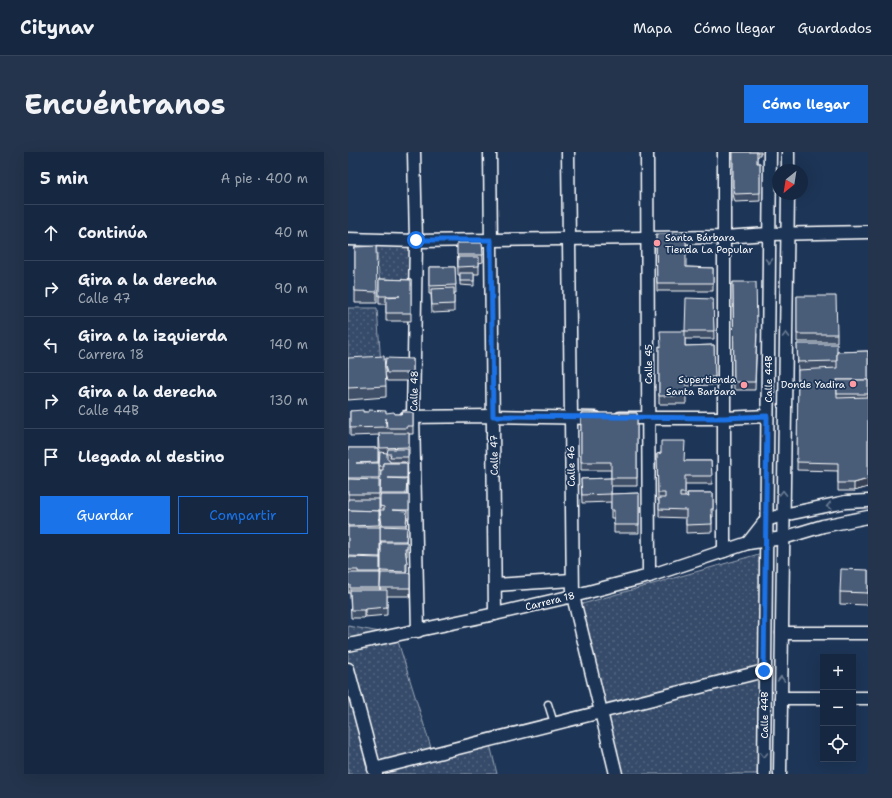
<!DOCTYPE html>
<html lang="es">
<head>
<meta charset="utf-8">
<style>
	:root { --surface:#162841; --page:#23344c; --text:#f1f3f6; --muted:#9ea6b1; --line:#35445a; --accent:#1a73e8 }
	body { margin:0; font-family:"Shantell Sans",sans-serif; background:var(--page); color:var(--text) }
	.controls { position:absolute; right:12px; bottom:12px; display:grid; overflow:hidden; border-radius:0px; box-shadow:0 4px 16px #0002 }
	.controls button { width:36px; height:36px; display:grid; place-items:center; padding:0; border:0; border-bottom:1px solid var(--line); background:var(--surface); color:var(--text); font:20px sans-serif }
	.compass { position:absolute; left:424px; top:12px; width:36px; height:36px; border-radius:50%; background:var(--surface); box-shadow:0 4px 16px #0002; rotate:210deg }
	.stop { position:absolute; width:12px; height:12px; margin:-9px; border:3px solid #1a73e8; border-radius:50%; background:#fff }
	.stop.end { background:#1a73e8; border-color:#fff; box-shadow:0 1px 4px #0008 }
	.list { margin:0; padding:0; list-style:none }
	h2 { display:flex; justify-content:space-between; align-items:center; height:52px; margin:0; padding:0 16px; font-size:17px }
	h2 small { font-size:13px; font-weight:400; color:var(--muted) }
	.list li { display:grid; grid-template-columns:26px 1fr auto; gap:12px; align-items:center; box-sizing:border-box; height:56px; padding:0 16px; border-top:1px solid var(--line) }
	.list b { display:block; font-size:15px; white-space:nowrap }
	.list p { margin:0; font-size:13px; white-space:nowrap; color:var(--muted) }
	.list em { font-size:13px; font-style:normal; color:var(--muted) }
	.actions { display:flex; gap:8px; padding:12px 16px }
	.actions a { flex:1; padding:9px 0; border:1px solid var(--accent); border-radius:0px; text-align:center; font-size:14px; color:var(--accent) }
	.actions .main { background:var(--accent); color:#fff }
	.icon { flex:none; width:22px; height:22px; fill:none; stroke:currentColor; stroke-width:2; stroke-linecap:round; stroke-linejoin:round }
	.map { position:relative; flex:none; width:520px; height:622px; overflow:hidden; border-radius:0px }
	header { display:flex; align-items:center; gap:24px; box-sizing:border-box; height:56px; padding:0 20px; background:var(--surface); border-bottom:1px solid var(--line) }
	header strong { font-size:19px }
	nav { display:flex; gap:22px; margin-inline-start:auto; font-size:14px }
	.intro { display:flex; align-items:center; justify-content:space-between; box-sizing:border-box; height:96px; padding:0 24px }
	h1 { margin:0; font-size:28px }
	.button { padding:10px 18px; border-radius:0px; background:var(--accent); color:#fff; font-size:14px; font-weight:700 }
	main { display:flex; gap:24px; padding:0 24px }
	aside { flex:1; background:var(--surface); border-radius:0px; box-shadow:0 4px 16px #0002 }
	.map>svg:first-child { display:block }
	.grass { fill:url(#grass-dots); stroke:#9aa5b4 }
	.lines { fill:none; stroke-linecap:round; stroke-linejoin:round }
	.service-casing { stroke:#fff; stroke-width:9 }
	.minor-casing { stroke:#fff; stroke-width:15 }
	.service { stroke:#1d3557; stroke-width:6 }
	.minor { stroke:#1d3557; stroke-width:12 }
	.wall { fill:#405068; stroke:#fff }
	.shaded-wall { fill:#344155; stroke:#fff }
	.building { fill:#4a5d79; stroke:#fff }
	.oneway { stroke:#6c7c92 }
	.route { stroke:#1a73e8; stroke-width:5 }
	.poi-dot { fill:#ff9aa2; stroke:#1d3557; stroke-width:1.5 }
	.labels { text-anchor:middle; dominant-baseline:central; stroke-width:3.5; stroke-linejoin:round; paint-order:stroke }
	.poi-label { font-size:10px; fill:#fff; stroke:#1d3557; text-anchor:end }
	.street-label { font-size:10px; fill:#fff; stroke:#1d3557 }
</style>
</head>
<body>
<header>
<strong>Citynav</strong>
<nav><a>Mapa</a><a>Cómo llegar</a><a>Guardados</a></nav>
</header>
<div class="intro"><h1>Encuéntranos</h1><a class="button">Cómo llegar</a></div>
<main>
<aside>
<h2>5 min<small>A pie · 400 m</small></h2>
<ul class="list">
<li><svg class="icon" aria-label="ahead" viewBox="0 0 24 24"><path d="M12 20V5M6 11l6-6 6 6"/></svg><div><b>Continúa</b></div><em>40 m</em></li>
<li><svg class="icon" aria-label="right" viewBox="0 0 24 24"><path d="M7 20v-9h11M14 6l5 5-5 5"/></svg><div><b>Gira a la derecha</b><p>Calle 47</p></div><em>90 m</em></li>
<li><svg class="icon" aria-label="left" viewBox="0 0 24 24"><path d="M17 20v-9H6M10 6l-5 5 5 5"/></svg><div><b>Gira a la izquierda</b><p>Carrera 18</p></div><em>140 m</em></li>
<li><svg class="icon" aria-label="right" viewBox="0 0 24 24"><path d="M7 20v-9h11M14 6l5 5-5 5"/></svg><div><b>Gira a la derecha</b><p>Calle 44B</p></div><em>130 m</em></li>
<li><svg class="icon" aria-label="arrive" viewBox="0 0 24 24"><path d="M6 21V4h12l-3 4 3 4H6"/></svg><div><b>Llegada al destino</b></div></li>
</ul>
<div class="actions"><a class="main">Guardar</a><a>Compartir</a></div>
</aside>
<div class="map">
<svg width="520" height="622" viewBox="0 0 520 622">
	<defs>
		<pattern id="grass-dots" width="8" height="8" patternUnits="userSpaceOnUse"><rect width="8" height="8" fill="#364b69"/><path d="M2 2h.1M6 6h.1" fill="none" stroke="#546680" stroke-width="1.8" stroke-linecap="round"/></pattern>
	</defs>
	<rect width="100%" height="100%" fill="#1d3557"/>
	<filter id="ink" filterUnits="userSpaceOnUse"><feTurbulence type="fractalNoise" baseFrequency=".025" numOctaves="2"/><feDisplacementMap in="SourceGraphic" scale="8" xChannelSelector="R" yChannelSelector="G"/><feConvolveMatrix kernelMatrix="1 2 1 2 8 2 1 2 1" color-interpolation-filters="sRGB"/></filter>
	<g filter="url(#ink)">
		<g class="grass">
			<polygon points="28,90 63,90 61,134 32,133"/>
			<polygon points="0,156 29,156 33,213 0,215"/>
			<polygon points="418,400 419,622 268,622 227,454"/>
			<polygon points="0,474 48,483 85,602 141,588 149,622 0,622"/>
		</g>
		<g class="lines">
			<defs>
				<polyline id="service" points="200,552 206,571"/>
				<g id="minor">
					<polyline points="66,0 68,89 65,265 70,479"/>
					<polyline points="142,0 147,462"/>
					<polyline points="220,0 225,444 268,622"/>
					<polyline points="299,0 301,424"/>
					<polyline points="440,18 440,0"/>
					<polyline points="0,87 68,89 143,88 376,85 421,82 520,80"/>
					<polyline points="58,265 145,264 248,266"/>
					<polyline points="272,266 376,266 419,264"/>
					<polyline points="400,391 418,368 435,363 483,353 498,350 520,349"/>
					<polyline points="376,399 376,0"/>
					<polyline points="147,433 224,428"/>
					<polyline points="434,481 520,481"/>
					<polyline points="0,493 147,462 225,444 301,424 400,391 435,386 475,374 520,365"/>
					<polyline points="0,517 28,622"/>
					<polyline points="433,546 475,546"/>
					<polyline points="505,546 520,546"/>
					<polyline points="26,617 416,519"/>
					<polyline points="416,622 422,0"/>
					<polyline points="432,622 440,42"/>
				</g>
			</defs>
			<use href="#service" class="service-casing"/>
			<use href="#minor" class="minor-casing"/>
			<use href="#service" class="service"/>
			<use href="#minor" class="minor"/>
		</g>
		<g class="wall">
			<polygon points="384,0 413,0 413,2 411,2 411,4 409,5 409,11 412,11 412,49 387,50 385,42 385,6 384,6"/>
			<polygon points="308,82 338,115 365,116 365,139 309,139"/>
			<polygon points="109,91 134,91 135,110 131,111 131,122 126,122 126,134 112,133 112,123 110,123"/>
			<polygon points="7,95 29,140 29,151 7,151"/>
			<polygon points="81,115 107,115 108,141 106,141 106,160 84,161 83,142 81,142"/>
			<polygon points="31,127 63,128 63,169 38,169 38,152 31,152"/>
			<polygon points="385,130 409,182 407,238 386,238"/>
			<polygon points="449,144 489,182 489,190 449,190"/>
			<polygon points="365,147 366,187 337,187 337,194 366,193 367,233 338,234 338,252 311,252 311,194 313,195 337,179"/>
			<polygon points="449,192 489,200 520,199 520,335 506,339 490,339 490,319 449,318 450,224"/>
			<polygon points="0,206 38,234 38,245 0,248"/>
			<polygon points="65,207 65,229 39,229 37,222 37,214"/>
			<polygon points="2,259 47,262 53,262 65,260 65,282 61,282 61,303 60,303 60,313 59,313 59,334 58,343 61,343 61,366 59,366 58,375 59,383 58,390 59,390 59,404 58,404 59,411 59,419 58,419 58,421 62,421 62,444 39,444 39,463 17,465 16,466 3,466 2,444 2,441 0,441 0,296 30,296 30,311 31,326 31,359 32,375 32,438 33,374 32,358 33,318 31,318 31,283 2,284"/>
			<polygon points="233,261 289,261 289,334 263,334 263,342 291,341 291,381 266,381 266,366 263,366 263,350 234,351 233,327 263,326 263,318 233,318"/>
			<polygon points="313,301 336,309 363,309 364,332 337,332 337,345 339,345 339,341 365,341 365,365 364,365 364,380 338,381 338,366 311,365 311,349 310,349 309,302"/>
			<polygon points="520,418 520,453 492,452 492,440"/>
		</g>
		<g class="shaded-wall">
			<polygon points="520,327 520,335 506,339 506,331"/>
			<polygon points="17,457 17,465 16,466 16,458"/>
		</g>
		<g class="building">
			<polygon points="385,0 409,0 409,11 412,11 412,41 387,42 385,34"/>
			<polygon points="308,82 338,82 338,115 365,116 365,131 309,131"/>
			<polygon points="109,91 134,91 135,103 109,103"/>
			<polygon points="28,94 29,140 7,139 7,95"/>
			<polygon points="110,105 131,105 131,114 110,115"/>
			<polygon points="81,115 107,115 108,133 81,134"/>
			<rect x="112" y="121" width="14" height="8"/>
			<polygon points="31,127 63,128 63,161 38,161 38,145 52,144 31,144"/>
			<polygon points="385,130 408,130 409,174 407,230 386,230"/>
			<polygon points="106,136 106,152 84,153 83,137"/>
			<polygon points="449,144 488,144 489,182 449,182"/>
			<polygon points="338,146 365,147 366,179 337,179 337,194 366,193 367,225 338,226 338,244 311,244 311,194 313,195 312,179 337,179"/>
			<polygon points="449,192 489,192 489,209 450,210"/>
			<polygon points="520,199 520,228 489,228 489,246 520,245 520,327 506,331 490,331 490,311 449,310 450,218 489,216 489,200"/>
			<polygon points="36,204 38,234 0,236 0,206"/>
			<polygon points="38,206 65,207 65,221 39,221 37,214"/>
			<rect x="489" y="228" width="31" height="14"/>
			<polygon points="15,258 15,260 21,260 21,258 38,259 38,261 46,260 47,262 53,262 55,260 65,260 65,274 59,274 59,276 39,276 38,266 38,275 2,276 2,259"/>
			<polygon points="233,261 289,261 289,326 263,326 263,310 233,310"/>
			<polygon points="31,281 61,281 61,295 32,296"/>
			<polygon points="313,289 337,289 336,309 363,309 364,324 337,324 337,341 332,341 332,345 340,345 339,341 365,341 365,357 363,357 364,372 338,373 338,358 311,357 311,346 317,346 317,341 310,341 309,302 313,301"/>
			<polygon points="0,296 30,296 30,310 8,311 31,311 31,326 0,326"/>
			<polygon points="40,297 60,297 60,305 42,305 43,302 39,302"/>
			<polygon points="32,300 39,301 39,307 41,307 42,310 57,310 58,311 35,311 35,314 31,314"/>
			<polygon points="35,311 59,311 59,326 40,326 59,327 58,342 32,342 33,318 35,318"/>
			<polygon points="263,326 263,342 234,343 233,327"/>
			<polygon points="0,327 31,328 31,342 0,342"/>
			<polygon points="291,341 291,373 266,373 266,358 263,358 263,342"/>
			<polygon points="32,343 61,343 61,358 44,358 59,359 58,373 34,373 32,358 36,358 36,355 32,354"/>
			<polygon points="0,347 31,347 31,359 0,358"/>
			<polygon points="0,358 31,359 31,373 0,374"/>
			<polygon points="32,374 59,375 58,389 32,389"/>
			<polygon points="0,375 32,375 32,405 0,404"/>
			<polygon points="33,390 59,390 59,396 57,396 59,411 58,411 58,420 33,419"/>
			<polygon points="0,405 32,406 32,420 10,420 10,418 0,418"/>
			<polygon points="493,417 520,418 520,441 492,440"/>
			<polygon points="0,421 32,421 32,436 2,436 2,433 0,433"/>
			<polygon points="33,421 62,421 62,436 32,436"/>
			<polygon points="2,438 39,438 39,455 17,457 16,458 3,458"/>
		</g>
		<defs><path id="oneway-chevron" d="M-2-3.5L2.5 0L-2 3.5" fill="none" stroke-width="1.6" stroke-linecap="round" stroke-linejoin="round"/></defs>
		<g class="oneway">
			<use href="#oneway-chevron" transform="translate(421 109) rotate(90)"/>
			<use href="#oneway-chevron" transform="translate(438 183) rotate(-89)"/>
			<use href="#oneway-chevron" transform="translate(435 341) rotate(-89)"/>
			<use href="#oneway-chevron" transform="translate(481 354) rotate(169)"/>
			<use href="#oneway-chevron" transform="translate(433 527) rotate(-89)"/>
			<use href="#oneway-chevron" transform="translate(416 603) rotate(91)"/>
		</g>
	</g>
	<g class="lines" filter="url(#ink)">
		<polyline class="route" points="68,88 143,88 145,264 376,266 419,264 416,519"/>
	</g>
	<g class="poi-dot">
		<circle cx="309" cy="91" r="4"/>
		<circle cx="505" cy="232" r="4"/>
		<circle cx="396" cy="233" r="4"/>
	</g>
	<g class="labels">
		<g class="poi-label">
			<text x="317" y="85" text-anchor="start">Santa Bárbara<tspan x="317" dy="12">Tienda La Popular</tspan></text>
			<text x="388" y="227">Supertienda<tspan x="388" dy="12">Santa Barbara</tspan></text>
			<text x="497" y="232">Donde Yadira</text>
		</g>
		<g class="street-label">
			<text transform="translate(300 212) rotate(-90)">Calle 45</text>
			<text transform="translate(420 227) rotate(-90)">Calle 44B</text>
			<text transform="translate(66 239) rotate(-89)">Calle 48</text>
			<text transform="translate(146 303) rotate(-91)">Calle 47</text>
			<text transform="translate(223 314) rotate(-91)">Calle 46</text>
			<text transform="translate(202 449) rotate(-14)">Carrera 18</text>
			<text transform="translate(416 563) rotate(-90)">Calle 44B</text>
		</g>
	</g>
</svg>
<div class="controls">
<button>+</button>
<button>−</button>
<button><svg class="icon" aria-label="locate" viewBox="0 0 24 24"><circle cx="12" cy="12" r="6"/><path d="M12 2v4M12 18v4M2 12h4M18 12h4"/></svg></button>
</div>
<svg class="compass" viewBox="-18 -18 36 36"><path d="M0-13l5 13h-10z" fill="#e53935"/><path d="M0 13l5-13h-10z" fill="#9ea6b1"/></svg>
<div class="stop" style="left:68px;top:88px"></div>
<div class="stop end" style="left:416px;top:519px"></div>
</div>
</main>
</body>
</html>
